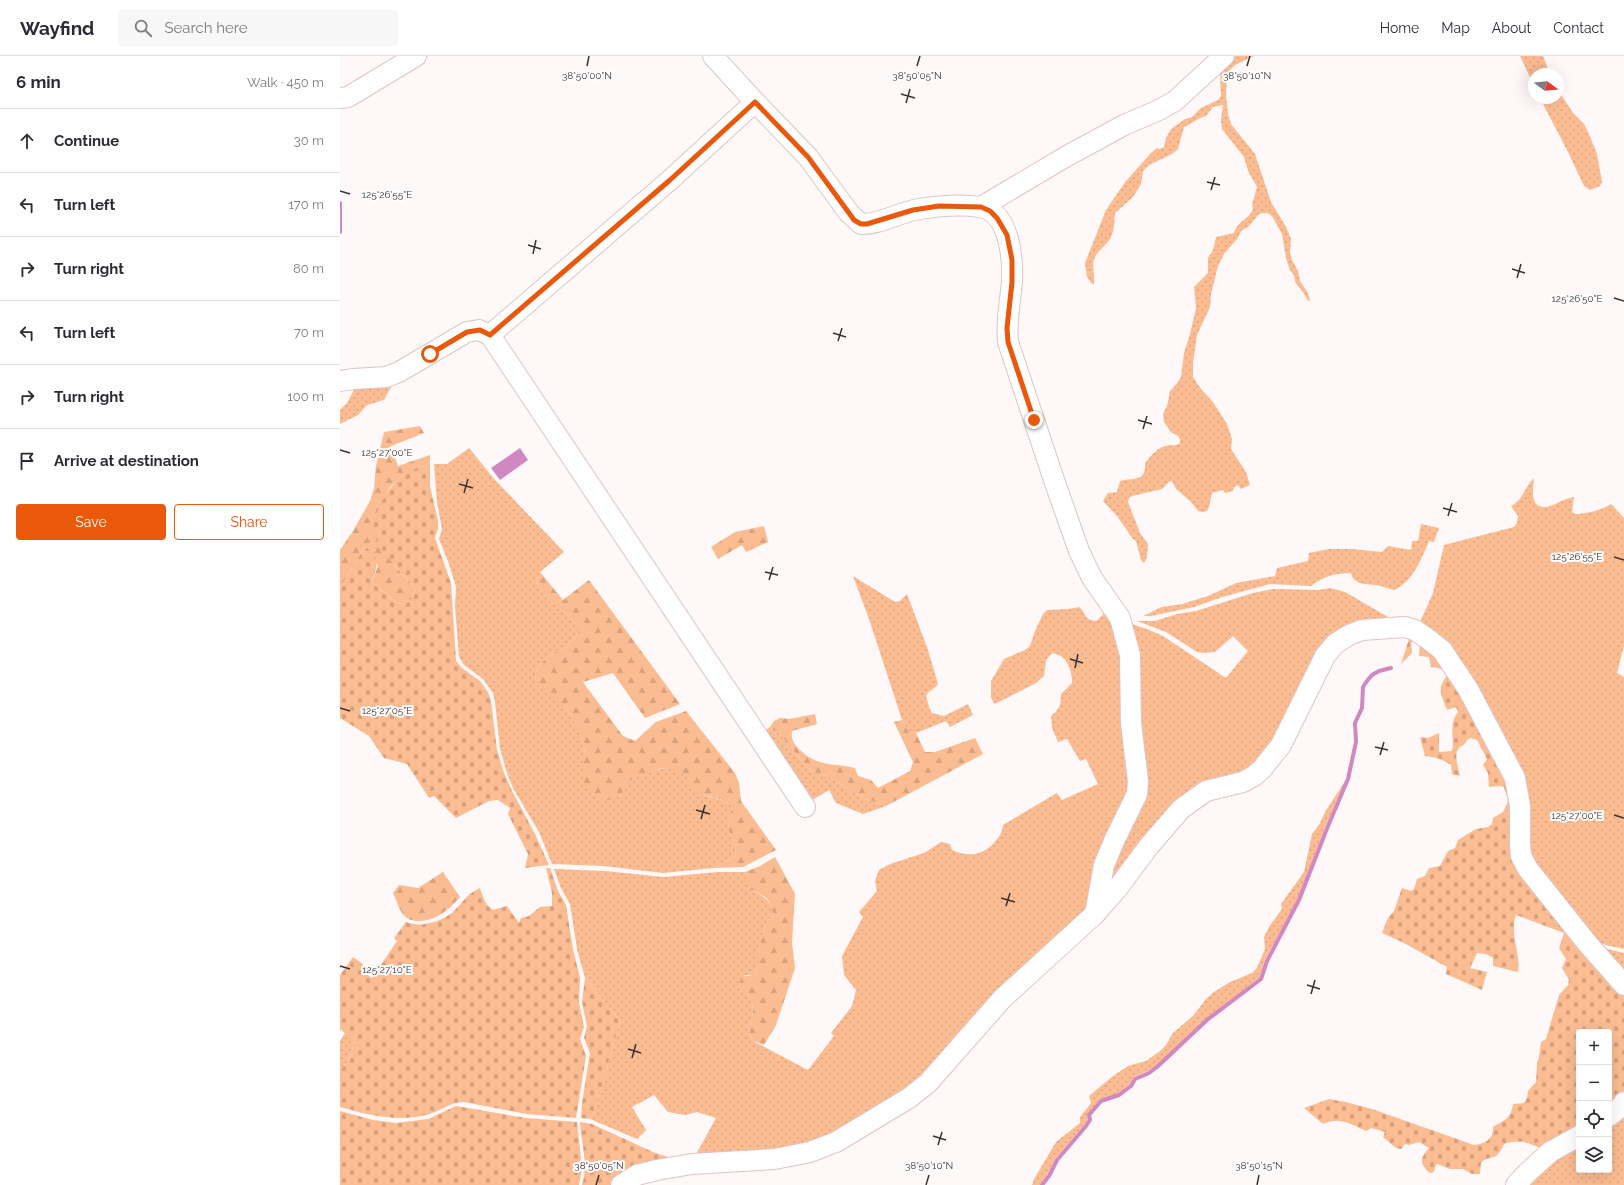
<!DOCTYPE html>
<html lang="en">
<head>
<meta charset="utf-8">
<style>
	:root { --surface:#fff; --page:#f7f7f7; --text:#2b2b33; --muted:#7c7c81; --line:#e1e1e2; --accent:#ea580c }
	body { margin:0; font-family:Raleway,sans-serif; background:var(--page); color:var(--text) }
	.controls { position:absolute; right:12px; bottom:12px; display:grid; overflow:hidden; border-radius:4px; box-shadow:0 4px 16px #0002 }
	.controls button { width:36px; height:36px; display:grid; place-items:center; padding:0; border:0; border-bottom:1px solid var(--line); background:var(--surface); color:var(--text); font:20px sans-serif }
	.compass { position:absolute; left:1188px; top:12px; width:36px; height:36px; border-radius:50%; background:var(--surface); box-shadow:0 4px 16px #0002; rotate:106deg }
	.stop { position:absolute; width:12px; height:12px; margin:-9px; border:3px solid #ea580c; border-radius:50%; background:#fff }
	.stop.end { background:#ea580c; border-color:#fff; box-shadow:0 1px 4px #0008 }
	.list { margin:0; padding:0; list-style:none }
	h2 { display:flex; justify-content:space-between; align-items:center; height:52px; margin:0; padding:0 16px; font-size:17px }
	h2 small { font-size:13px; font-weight:400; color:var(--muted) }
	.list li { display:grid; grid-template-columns:26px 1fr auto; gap:12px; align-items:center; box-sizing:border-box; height:64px; padding:0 16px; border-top:1px solid var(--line) }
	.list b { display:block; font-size:15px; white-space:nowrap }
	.list em { font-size:13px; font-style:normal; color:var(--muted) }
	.actions { display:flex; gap:8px; padding:12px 16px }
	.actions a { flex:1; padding:9px 0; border:1px solid var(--accent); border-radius:4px; text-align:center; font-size:14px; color:var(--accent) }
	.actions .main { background:var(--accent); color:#fff }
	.icon { flex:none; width:22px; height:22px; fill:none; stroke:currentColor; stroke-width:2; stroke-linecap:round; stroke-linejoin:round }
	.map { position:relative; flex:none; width:1284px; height:1129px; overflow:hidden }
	header { display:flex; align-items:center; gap:24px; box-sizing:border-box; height:56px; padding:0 20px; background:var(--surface); border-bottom:1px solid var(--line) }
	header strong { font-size:19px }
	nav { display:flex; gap:22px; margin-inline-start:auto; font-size:14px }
	.search { width:280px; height:36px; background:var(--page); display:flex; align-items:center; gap:10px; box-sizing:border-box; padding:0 14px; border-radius:4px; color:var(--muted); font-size:15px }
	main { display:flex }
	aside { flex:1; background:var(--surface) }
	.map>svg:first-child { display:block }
	.grass { fill:url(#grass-dots) }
	.forest { fill:url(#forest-firs) }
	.cemetery { fill:url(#cemetery-stones) }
	.water { fill:#cf88c1 }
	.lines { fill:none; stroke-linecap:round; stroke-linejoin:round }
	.stream { stroke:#cf88c1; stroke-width:4 }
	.minor-casing { stroke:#dfc4c5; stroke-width:22 }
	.minor { stroke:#fff; stroke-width:20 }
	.route { stroke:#ea580c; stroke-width:5 }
	.ticks { fill:none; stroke:#3d3233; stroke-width:1.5 }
	.ticks-label { font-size:10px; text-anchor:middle; fill:#3d3233; stroke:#fff; stroke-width:4; stroke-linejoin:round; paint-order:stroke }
</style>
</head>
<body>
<header>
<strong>Wayfind</strong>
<div class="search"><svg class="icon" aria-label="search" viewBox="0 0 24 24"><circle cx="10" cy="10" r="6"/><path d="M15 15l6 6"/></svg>Search here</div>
<nav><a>Home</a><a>Map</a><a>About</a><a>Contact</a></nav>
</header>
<main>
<aside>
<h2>6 min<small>Walk · 450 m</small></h2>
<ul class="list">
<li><svg class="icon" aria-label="ahead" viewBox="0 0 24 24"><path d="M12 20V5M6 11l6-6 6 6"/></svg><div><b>Continue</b></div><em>30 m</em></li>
<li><svg class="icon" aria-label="left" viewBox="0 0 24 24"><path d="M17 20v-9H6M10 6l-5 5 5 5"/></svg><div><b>Turn left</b></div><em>170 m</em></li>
<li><svg class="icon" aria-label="right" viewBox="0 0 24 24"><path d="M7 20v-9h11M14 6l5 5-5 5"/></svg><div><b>Turn right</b></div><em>80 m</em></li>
<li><svg class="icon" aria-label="left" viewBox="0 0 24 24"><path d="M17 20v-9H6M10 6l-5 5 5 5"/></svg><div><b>Turn left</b></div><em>70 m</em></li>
<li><svg class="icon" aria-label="right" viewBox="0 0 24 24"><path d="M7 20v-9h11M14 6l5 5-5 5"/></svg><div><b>Turn right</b></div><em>100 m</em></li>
<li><svg class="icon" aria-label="arrive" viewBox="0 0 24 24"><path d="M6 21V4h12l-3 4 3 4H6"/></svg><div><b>Arrive at destination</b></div></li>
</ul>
<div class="actions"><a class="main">Save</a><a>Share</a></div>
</aside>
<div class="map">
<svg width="1284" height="1129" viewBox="0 0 1284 1129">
	<defs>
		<pattern id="grass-dots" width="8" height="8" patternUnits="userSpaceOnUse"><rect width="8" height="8" fill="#fbbc92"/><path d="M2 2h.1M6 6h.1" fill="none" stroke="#d8a27e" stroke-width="1.8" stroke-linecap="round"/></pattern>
		<pattern id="forest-firs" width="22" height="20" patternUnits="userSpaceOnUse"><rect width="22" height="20" fill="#fbbc92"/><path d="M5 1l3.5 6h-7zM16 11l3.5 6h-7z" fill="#d8a27e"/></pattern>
		<pattern id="cemetery-stones" width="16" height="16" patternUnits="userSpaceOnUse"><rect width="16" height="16" fill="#fbbc92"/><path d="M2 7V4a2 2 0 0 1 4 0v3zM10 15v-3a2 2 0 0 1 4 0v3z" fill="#d8a27e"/></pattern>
	</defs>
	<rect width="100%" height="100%" fill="#fef8f8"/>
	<g class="grass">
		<path d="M890,0H914L895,9L887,17L886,40L888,58L891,68L915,98L931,146L946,171L951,183L950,197L952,204L958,215L960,225L968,237L970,245H968L963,236L955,226L954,219L950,214L946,202L942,178L932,160L927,157H922L919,158L908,171L902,174L899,179L897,183L884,198L878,210L871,238L870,251L857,279L853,306V321L861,333L873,346L887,368L892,383L891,393L906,416L910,429L901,433L898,429L894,431L893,435L885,437L883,434L872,437L869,451L867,455L863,456L858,455L851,446L836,433L832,425L829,426L822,433L792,440L789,442L788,446L800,477L808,488L807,501L804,507L801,504L796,485L793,483L777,460L763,445L768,437L777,436L780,425C794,421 806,427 805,407C810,401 817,392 825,390C830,388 835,391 840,387V383L838,380L831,376L824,366L823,358L827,350L830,335L838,326L841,321L844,297L850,278L856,252L854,231L868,217V202L873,194L876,181L894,177C898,164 909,164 913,153L912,149L917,131L908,115L904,101L882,73L881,64L883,49L873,51L866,60C860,61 851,68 844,71L838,93L832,98L809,109L803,115L801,128L793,141L775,157C774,165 775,173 771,181C767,189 758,194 754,203C752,211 755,220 754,228H752L747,221L745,207L766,154L786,125L812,96L817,92L820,93L824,91L826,82L831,73L845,63L852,61L861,52L878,44L881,40L880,17L878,9Z"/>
		<polygon points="1180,0 1203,0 1210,18 1194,18 1194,30"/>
		<polygon points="1218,34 1233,57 1244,68 1249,78 1257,98 1262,126 1260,130 1250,134 1244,130 1228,96 1200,42 1218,42"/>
		<polygon points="45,323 51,331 44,344 27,349 18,359 0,368 0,354 7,347 18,326"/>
		<path d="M688,353L778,563L796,720L755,846L603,1006L489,1085L353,1104L376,1062L357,1056L345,1059L328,1056L314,1039L292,1051L306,1074L297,1083L250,1063L258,1047L262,1030L266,1023L268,1008L280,965L245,922L237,893L230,848L221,832L214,813L265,815L324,821L378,816H405L410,833C426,843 429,841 434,860L428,864L424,874L418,895L419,910L413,919H405L400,928C418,946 413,956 409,978L413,985L468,1014L494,980L491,977L512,950L516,934L504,919L502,900L523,861L519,856L537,835L535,825L539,814L550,808L584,797L601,786L610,788L612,794C627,801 641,800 653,788C659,781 662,778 663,769L717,737L722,744L758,728L746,703L740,705L727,683L718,686L712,672L711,660C720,653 721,649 721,638L732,627C732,613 727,599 712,597L706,604L704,620L696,627L655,648L651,642V625L664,603L685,594L690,590L695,575L703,558L707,554L728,553L739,551C747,557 743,564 756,565L763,559V554L730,497L721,475L707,429L695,400L689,374Z"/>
		<path d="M129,392L155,424L224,496L200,516L196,527C199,532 202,536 205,540C217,553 234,559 238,577L227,591L213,597L204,604L195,615L196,628C202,633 208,635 215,639C228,650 244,680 245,698C246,701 244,706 243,710L281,740L287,725C304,719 327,704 344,718C350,724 352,733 360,737C366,741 374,741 381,744C385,745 388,748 392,750L388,773L395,789L396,800L374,812L323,817L264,810L212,808L199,776L173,732L166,714L160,692L155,646L153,637L143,623L124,609L119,601L115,550L116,531L109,508L99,483L102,473L97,446L94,408H107Z"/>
		<path d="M1194,422C1193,434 1189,453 1207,451C1213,450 1225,442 1234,441L1232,456L1235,458C1246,458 1262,454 1271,448L1284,462V590L1277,617L1284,621V893L1248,885L1190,810L1180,727L1077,573L1093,537L1104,489L1174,471L1177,467L1178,460L1171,450C1184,444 1184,431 1194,422Z"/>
		<path d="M1081,468L1099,472L1094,486L1089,485C1082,502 1072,527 1054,534C1049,533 1045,531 1041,530C1030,527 1014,531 1011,517C995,517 984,520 971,530L930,528L882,541L854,551L811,560H803L822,551L842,548L868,540L896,527L935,520L937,512L968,505L969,497L989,493H1012L1042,496L1048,490L1071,494L1072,485H1078Z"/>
		<path d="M513,520L555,546L560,545L567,538L588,594L598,628C594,634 589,634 586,640L589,651L592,657L604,660L628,648L633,659L610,671L606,665L576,677L569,676L562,664L529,563Z"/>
		<polygon points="990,532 1005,536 1055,565 1006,576 926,705 874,731 763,833 797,747 783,565 807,573 823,580 886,622 908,595 893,580 875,596 864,597 857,596 826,576 797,565 815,565 837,558 856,555 913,537 933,533 979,534"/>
		<polygon points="430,671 440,678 468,712 476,717 487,720 525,743 546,750 523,758 496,747 489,734 469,746 422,677"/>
		<polygon points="1007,722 986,769 958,843 925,904 919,922 866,963 816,1010 808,1015 794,1021 789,1029 778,1038 760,1043 747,1059 748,1063 744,1069 715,1103 707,1119 700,1129 692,1129 694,1123 716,1086 740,1067 740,1061 751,1047 749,1040 773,1020 788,1010 806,1005 820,995 826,989 833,977 853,960 866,943 874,936 890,926 912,917 917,912 925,893 924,881 929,871 942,853 941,848 964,816 972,778 979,769 985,756"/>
		<polygon points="1254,890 1284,897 1284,926"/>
		<path d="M5,977L15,985C11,994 10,1009 0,1012V985Z"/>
		<polygon points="1284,1051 1284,1129 1178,1129 1239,1084 1239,1114 1269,1114 1269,1066"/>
	</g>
	<g class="forest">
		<polygon points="80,370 84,377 51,390 58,410 90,399 90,407 63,419 50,431 35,463 54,509 75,532 73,542 65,548 57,547 32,526 38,510 25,490 0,532 0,494 13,475 30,445 34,432 36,410 44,376"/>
		<polygon points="424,470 428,486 406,496 402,489 378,503 371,491 395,476"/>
		<path d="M200,516L223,544L249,524L340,648L305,662L273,617L243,626L283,680L295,685L316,666L346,655L395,717L399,727L401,745L436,794L403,811L374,812L396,800L395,789L388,773L392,750L380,743L360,738L352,731L344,718L333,714L322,712L288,725C282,738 282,742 267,744C248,745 241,726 243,710C243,706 246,702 245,698C244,684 236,670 230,658C226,651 220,644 214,639C208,635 201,633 196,628L195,615L204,604L213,597L227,591L238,577C234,559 217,553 205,540C202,536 199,532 196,527Z"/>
		<path d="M475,658L477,668L452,675C451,684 454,688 460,694C477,711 494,707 515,712L518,720L531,724L538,732L570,715L573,706L554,666L562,664L569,676L576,677L585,696H595L635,682L643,698L546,750L525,743L487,720L476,717L468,712L440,678L430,671L434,665L440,662L449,663Z"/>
		<path d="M435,801L455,838L452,887L455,912L436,969L424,989L413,985L409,978C413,956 418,946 400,928L401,921L413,919L419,910L417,904L418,895L424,874L428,864L434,860L429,845L425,841L410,833L407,827L405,816L420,810Z"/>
		<path d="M103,816L120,841C115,846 110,852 104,856C94,864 71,871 62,857C58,851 56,843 53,837L59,829L78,832Z"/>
	</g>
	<g class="cemetery">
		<path d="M90,407V430L98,465V473L95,482L111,527L116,605L122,612L140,625L148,636L151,645L157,694L164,717L172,735L195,778L209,809L185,812L188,798L168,758L170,752L158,744L149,745L116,762L94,740L89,742L67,708L44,702L29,680L0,662V532L25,490C40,505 38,506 32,526L57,547L65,548L73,542L75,532C64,519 36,492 33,475C31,459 49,430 62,420C69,414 81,411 90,407Z"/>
		<path d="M1067,574C1087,581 1100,596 1112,612L1164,708L1175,731L1178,753V797L1185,813L1231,873L1284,933V1040L1279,1050L1269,1058V976H1239V1077L1207,1095C1191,1088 1182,1082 1164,1088C1155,1108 1151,1097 1141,1107L1140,1118H1132L1123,1113H1110L1097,1108L1095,1111L1094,1116L1090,1117C1079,1108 1080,1102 1089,1092L1079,1086L1069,1089L1065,1088L1061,1093L1056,1092L1043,1081L1045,1076L1031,1072L1026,1075C1011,1069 1001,1060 983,1068L964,1052L989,1043L1005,1046L1032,1053L1134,1089C1145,1088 1154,1083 1153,1071C1165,1064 1171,1062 1173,1048L1184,1047L1187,1042L1188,1035L1196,1026L1197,1007L1199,1001L1201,986L1206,983L1219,939L1228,929L1229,924L1222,912L1226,903L1219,892L1224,877L1176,859C1169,877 1181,897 1178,916L1153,910V902L1146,898L1137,897L1130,912L1147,916L1142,934L1106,918L1107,911L1064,887L1042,877L1048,862L1054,855L1062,832L1071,835L1074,833L1077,823L1085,820L1089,812L1100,810L1108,795L1115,792L1118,784L1136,773L1148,771L1152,768L1153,762L1163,756L1167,748L1168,744L1164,731L1161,730L1149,731L1148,717L1143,709L1147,703L1137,684L1131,682L1127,684L1124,689C1111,693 1118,710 1120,720L1112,718L1111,709C1102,703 1095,701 1085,700L1080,681L1088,682L1099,677V696L1112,695C1115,682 1108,668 1118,656L1116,651L1107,654C1102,641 1096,632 1107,620C1106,612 1098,612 1091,611L1089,601L1079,600L1080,587L1074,584L1071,587L1072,597L1061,608L1069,583Z"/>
		<path d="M206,812H210L218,835L226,849L233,893L240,922L239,947L244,971L240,983L246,1000L236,1062L187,1058L124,1046C109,1046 100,1056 86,1059C57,1066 28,1059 0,1051V1012C10,1009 11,994 15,986L0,973V919L13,901L23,908L22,915L32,922L57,885L54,882L66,866C80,872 100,866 112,857C122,848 126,838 140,832C143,841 145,849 153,854L167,850L179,867L181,862L189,860L200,851L212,850V837Z"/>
		<polygon points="245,922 280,965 268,1008 266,1023 262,1030 258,1047 250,1063 241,1062 242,1047 250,997 244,982 247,970 242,946"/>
		<polygon points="116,1050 186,1062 237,1066 242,1113 239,1129 0,1129 0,1055 33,1064 56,1067 88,1063"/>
		<path d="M240,1066L252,1068L313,1096L345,1107L277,1129H242C249,1108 241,1087 240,1066Z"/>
	</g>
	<polygon class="water" points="180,392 188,404 160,424 151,412"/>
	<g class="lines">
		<g class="stream">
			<polyline points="0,147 0,176"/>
			<polyline points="702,1129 709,1120 717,1104 746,1070 750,1064 749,1059 761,1045 779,1039 791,1030 795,1023 809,1017 817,1011 867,964 921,923 927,905 959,844 988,770 1008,723 1016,686 1015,667 1022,652 1023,631 1027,625 1032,619 1039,615 1051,612"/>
		</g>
		<defs>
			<g id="minor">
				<path d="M373,0L415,46L468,101L509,157L521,168C539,169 560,156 579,153C598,150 621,148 640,151C670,156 673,203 672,226C670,246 666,266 668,286L714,424L739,495L752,522L780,562L790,599L791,667L798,725L797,738L774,785L764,809L755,858"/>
				<polyline points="0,42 8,41 76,0"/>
				<polyline points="415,46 330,124 150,279 465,751"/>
				<polyline points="641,151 727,100 784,69 819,54 835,45 884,0"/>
				<polyline points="0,325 13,323 46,321 59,316 127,276 139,274 150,279"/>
				<polyline points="1269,1060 1282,1050 1284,1046"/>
				<polyline points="281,1129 297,1119 317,1114 352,1108 435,1103 470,1096 496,1086 569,1042 588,1027 662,943 755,858 777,833 809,790 841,753 866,735 903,726 914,720 922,713 941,689 985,600 995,588 1009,579 1022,574 1050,572 1065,571 1075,574 1088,583 1102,594 1128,633 1175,722 1180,750 1180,789 1181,800 1188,813 1247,887 1284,929"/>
				<polyline points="1176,1129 1187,1117 1210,1096 1239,1080"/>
			</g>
		</defs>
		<use href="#minor" class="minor-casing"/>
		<use href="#minor" class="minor"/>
	</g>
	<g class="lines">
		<polyline class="route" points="90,298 127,276 140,274 150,279 330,124 415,46 468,101 509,157 514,164 521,168 527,168 573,154 599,150 641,151 650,155 657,162 667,179 672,204 672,226 667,272 668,286 694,364"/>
	</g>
	<path class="ticks" d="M247,10L249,0M577,10L580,0M907,10L910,0M561,38L575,42M566,47L570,33M867,126L880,129M871,134L875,121M0,135L10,138M188,189L201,193M193,198L196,184M1172,213L1185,217M1177,222L1181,208M1274,242L1284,245M493,277L506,281M498,285L502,272M798,364L812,368M803,373L807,360M0,394L10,397M119,428L133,432M124,437L128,423M1103,452L1117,456M1108,460L1112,447M1274,501L1284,504M425,516L438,519M429,524L433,511M730,603L743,607M735,612L738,598M0,652L10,655M1035,691L1048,694M1040,699L1044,686M356,754L370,758M1274,759L1284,762M361,763L365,749M661,842L675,846M666,850L670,837M0,910L10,913M967,929L980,933M971,938L975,924M288,993L301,997M292,1002L296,988M593,1080L606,1084M598,1089L602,1076M256,1129L259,1119M586,1129L589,1119M917,1129L919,1119"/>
	<g class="ticks-label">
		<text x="247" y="23">38°50'00"N</text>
		<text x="577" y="23">38°50'05"N</text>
		<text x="907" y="23">38°50'10"N</text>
		<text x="47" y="142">125°26'55"E</text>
		<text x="1237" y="246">125°26'50"E</text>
		<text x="47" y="400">125°27'00"E</text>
		<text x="1237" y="504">125°26'55"E</text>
		<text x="47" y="658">125°27'05"E</text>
		<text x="1237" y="763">125°27'00"E</text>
		<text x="47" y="917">125°27'10"E</text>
		<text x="259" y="1113">38°50'05"N</text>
		<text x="589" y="1113">38°50'10"N</text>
		<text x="919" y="1113">38°50'15"N</text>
	</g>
</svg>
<div class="controls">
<button>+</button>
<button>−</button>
<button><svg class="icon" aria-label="locate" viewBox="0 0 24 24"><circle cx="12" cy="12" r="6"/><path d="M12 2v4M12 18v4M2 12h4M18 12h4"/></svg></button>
<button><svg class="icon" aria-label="layers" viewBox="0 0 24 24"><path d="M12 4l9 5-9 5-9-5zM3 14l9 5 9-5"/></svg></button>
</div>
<svg class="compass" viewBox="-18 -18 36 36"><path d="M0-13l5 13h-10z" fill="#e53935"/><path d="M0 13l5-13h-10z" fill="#7c7c81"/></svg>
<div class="stop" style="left:90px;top:298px"></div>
<div class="stop end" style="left:694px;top:364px"></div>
</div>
</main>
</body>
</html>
